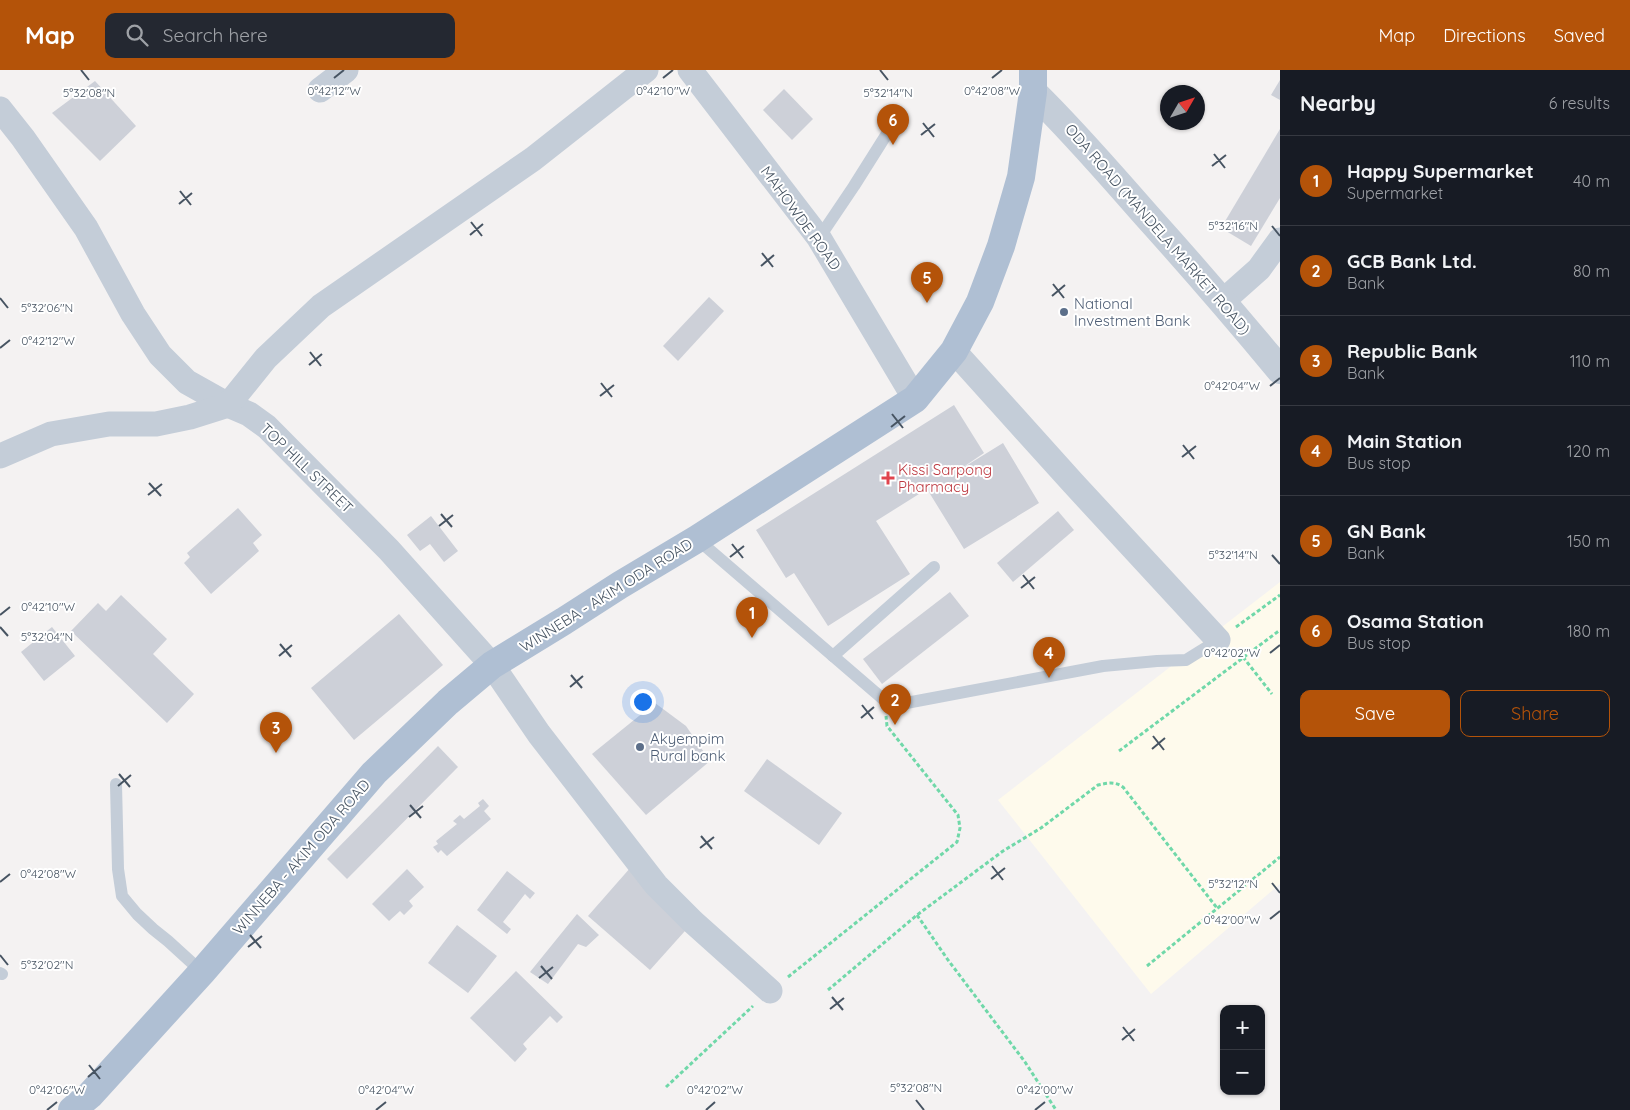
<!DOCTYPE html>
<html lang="en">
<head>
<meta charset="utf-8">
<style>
	:root { --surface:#171b24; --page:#242831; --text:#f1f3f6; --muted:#9ea1a6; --line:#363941; --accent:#b45309 }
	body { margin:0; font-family:Quicksand,sans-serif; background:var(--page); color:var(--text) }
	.controls { position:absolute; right:15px; bottom:15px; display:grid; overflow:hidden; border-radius:10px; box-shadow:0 1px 4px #0004 }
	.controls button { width:45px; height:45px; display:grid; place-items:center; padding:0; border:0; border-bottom:1px solid var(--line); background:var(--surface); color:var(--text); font:25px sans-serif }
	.compass { position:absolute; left:1160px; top:15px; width:45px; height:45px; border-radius:50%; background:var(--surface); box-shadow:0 1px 4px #0004; rotate:51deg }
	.you { position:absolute; left:642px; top:631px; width:18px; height:18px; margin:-12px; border:4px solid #fff; border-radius:50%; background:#1a73e8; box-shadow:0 0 0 8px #1a73e833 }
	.badge { display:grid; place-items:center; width:32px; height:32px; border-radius:50%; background:var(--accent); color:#fff; font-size:16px; font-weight:700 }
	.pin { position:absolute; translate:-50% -41px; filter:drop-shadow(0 1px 2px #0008) }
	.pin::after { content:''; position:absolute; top:26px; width:18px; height:15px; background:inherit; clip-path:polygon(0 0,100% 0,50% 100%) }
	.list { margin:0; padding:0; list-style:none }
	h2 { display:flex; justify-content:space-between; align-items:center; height:65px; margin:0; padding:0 20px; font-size:21px }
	h2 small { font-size:16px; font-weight:400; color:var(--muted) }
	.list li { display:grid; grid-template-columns:32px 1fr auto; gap:15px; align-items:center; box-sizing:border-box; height:90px; padding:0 20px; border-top:1px solid var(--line) }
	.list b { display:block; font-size:19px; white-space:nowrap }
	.list p { margin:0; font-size:16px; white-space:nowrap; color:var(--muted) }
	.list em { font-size:16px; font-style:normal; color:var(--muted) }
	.actions { display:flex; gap:10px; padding:15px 20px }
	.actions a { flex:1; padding:11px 0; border:1px solid var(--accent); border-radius:10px; text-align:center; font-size:18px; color:var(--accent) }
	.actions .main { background:var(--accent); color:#fff }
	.icon { flex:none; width:28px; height:28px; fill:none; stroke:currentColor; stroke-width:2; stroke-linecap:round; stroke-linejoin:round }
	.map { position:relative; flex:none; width:1280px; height:1040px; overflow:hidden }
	header { display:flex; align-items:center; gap:30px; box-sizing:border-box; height:70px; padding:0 25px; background:var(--accent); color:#fff }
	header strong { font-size:24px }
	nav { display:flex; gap:28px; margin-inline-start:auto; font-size:18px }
	.search { width:350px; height:45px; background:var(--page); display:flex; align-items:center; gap:12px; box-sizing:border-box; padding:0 18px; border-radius:10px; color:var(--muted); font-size:19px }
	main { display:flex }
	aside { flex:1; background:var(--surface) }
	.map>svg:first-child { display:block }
	.commercial { fill:#fefaec }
	.building { fill:#cdd0d8 }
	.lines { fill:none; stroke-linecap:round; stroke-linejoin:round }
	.path { stroke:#70d8a9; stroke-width:3; stroke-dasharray:4 2.5; stroke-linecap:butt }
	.service { stroke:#c4cdd8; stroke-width:12 }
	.minor { stroke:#c4cdd8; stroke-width:25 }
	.tertiary { stroke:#c4cdd8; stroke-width:28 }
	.primary { stroke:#afbfd3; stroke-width:28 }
	.ticks { fill:none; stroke:#475462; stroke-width:2 }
	.service-dot { fill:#5c6f8a; stroke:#fff; stroke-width:2 }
	.health-dot { fill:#e0444e; stroke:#fff; stroke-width:2 }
	.labels { text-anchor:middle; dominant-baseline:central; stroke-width:4; stroke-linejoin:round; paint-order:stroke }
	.street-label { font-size:15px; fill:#475462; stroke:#fff }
	.service-label { font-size:15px; fill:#4e5e75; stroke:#fff; text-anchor:start }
	.health-label { font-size:15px; fill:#be3a42; stroke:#fff; text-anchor:start }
	.ticks-label { font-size:12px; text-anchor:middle; fill:#475462; stroke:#fff; stroke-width:4; stroke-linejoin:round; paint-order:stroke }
</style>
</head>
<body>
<header>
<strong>Map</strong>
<div class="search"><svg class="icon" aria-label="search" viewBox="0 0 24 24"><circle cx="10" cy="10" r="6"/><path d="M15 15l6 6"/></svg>Search here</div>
<nav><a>Map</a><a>Directions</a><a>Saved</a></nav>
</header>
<main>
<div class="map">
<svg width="1280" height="1040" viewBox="0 0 1280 1040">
	<rect width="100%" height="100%" fill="#f4f2f2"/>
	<polygon class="commercial" points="1280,512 1280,814 1151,924 998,730"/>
	<g class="building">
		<polygon points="1280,10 1280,30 1271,25"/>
		<polygon points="95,11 136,56 100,91 52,43"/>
		<polygon points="784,19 813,49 792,70 763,40"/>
		<polygon points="1280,59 1280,128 1251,176 1221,158"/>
		<polygon points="709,227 724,241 678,291 663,276"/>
		<polygon points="954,335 984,383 956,402 1003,373 1039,433 964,479 927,419 876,451 910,504 828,556 794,503 786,508 756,460"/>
		<polygon points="238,438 262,465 253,473 259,481 211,524 184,493 190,487 187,483"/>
		<polygon points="1058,441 1074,460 1013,512 997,493"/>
		<polygon points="431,446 458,481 444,492 430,474 420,481 407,465"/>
		<polygon points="950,522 969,546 882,614 863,589"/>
		<polygon points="121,525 167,569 153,584 194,624 167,653 71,561 98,533 106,541"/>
		<polygon points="399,544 443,595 354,670 311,618"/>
		<polygon points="52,557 75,586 44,611 21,582"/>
		<polygon points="655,633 686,656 710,691 646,745 592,684"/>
		<polygon points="438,676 458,697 347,809 327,789"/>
		<polygon points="767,689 842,743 819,775 744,721"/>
		<polygon points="483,729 489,736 484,741 491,749 447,786 441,780 438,783 433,777 438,774 436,771 457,754 453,751 460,745 464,749 480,736 478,733"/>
		<polygon points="631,797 693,852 650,900 588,846"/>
		<polygon points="407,799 424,817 409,831 413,836 404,845 400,841 389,851 372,834"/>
		<polygon points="507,801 535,823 530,829 525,824 503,852 511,859 507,864 477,840"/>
		<polygon points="577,844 599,865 586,877 578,874 548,914 530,902"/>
		<polygon points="457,855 497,886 468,923 428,893"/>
		<polygon points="516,901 563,947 557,953 550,946 523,974 527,979 515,992 470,948"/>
	</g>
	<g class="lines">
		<g class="path">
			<polyline points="1236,557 1280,525"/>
			<polyline points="1243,587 1272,624"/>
			<polyline points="1119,681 1280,560"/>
			<polyline points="917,845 948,890 1025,992 1056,1040"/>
			<polyline points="1147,896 1280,787"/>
			<polyline points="788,907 957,772 960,758 958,745 887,656 886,646"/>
			<path d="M828,920L917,845L1003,781L1041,758L1098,715C1108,713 1114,711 1123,717L1217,838"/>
			<polyline points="666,1017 753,936"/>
		</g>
		<g class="service">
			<polyline points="819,168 854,116 900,43"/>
			<polyline points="697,469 883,629 901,634 1103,596 1157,591 1186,590 1218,570"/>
			<polyline points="833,586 934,497"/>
			<polyline points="116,714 118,799 122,826 137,844 153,859 168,871 202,902"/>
			<polyline points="0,903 2,904"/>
		</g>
		<g class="minor">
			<polyline points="690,0 819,168 915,329"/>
			<polyline points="320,20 346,0"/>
			<polyline points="0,39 23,68 86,158 133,244 160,285 187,312 228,335 249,344 267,357 389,480 492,595 539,664 656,815 693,852 770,921"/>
			<polyline points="1223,231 1259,199 1280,170"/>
			<polyline points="954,281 1073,413 1218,570"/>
			<polyline points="0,386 51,364 109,354 156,354 190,347 228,335 266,288 321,236 533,89 646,0"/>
		</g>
		<path class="tertiary" d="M1033,22C1073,61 1109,103 1146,145C1192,196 1236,247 1280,300"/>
		<polyline class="primary" points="72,1040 90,1025 202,902 374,703 448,632 492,595 564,551 620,515 697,469 915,329 954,281 980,232 1001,176 1021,107 1033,22 1033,0"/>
	</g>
	<path class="ticks" d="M81,0L89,10M880,0L888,10M334,8L344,0M663,8L673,0M992,8L1002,0M923,53L934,67M921,65L935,54M1214,84L1225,98M1212,96L1226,85M180,121L191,135M179,134L192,123M471,152L482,166M1272,156L1280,166M470,165L483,154M762,183L773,197M761,196L774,185M1053,214L1064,228M1052,226L1065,215M0,228L8,238M0,278L10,270M310,282L321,296M309,295L322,284M601,313L612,327M1270,316L1280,308M600,326L614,315M892,344L903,358M891,357L905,346M1183,375L1194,389M1182,387L1196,376M149,413L161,426M148,425L162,414M441,444L452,457M439,456L453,445M732,474L743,488M1272,485L1280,494M730,487L744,476M1023,505L1034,519M1021,518L1035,507M0,545L10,537M0,557L8,566M280,574L291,587M1270,583L1280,575M279,586L292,575M571,605L582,618M570,617L583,606M862,635L873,649M861,648L874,637M1153,666L1164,680M1152,679L1165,668M119,704L130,717M118,716L131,705M410,735L421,748M409,747L423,736M701,766L712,779M700,778L714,767M992,796L1003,810M991,809L1005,798M0,812L10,804M1272,813L1280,823M1270,849L1280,841M250,865L261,878M248,877L262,866M0,885L8,895M541,896L552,909M539,908L553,897M832,927L843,940M830,939L844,928M1123,957L1134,971M1122,970L1135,959M89,995L100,1009M88,1007L101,996M916,1030L924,1040M47,1040L57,1032M376,1040L386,1032M706,1040L715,1032M1035,1040L1045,1032"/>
	<g class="service-dot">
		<circle cx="1064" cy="242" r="5"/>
		<circle cx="640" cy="677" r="5"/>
	</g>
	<path class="health-dot" d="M885.5 400.5h5v5h5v5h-5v5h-5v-5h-5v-5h5z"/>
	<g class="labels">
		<g class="street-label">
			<text transform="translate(801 148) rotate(54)">MAHOWDE ROAD</text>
			<text transform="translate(1158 159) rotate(49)">ODA ROAD (MANDELA MARKET ROAD)</text>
			<text transform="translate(307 398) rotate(44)">TOP HILL STREET</text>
			<text transform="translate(606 525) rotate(-32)">WINNEBA - AKIM ODA ROAD</text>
			<text transform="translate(301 787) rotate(-49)">WINNEBA - AKIM ODA ROAD</text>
		</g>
		<g class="service-label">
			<text x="1074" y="233">National<tspan x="1074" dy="17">Investment Bank</tspan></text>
			<text x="650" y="668">Akyempim<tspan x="650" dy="17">Rural bank</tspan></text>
		</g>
		<g class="health-label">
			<text x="898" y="399">Kissi Sarpong<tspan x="898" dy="17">Pharmacy</tspan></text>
		</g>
	</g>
	<g class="ticks-label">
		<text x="334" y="25">0°42'12"W</text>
		<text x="992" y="25">0°42'08"W</text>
		<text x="663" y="25">0°42'10"W</text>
		<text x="89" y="27">5°32'08"N</text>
		<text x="888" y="27">5°32'14"N</text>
		<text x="1233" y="160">5°32'16"N</text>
		<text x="47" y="242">5°32'06"N</text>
		<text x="48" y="275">0°42'12"W</text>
		<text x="1232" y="320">0°42'04"W</text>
		<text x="1233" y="489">5°32'14"N</text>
		<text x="48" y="541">0°42'10"W</text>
		<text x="47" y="571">5°32'04"N</text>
		<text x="1232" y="587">0°42'02"W</text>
		<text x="48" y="808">0°42'08"W</text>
		<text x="1233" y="818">5°32'12"N</text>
		<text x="1232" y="854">0°42'00"W</text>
		<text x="47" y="899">5°32'02"N</text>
		<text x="916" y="1022">5°32'08"N</text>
		<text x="57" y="1024">0°42'06"W</text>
		<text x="386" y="1024">0°42'04"W</text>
		<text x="715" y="1024">0°42'02"W</text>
		<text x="1045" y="1024">0°42'00"W</text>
	</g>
</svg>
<div class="controls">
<button>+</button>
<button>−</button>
</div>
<svg class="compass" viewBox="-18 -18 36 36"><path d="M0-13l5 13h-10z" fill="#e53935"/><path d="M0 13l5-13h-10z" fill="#9ea1a6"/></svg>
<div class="you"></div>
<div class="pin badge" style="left:752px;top:568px">1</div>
<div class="pin badge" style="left:895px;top:655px">2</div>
<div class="pin badge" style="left:276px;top:683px">3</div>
<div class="pin badge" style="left:1049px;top:608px">4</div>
<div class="pin badge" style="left:927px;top:233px">5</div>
<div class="pin badge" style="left:893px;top:75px">6</div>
</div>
<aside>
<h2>Nearby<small>6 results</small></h2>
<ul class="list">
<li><span class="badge">1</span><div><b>Happy Supermarket</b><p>Supermarket</p></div><em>40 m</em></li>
<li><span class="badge">2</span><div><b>GCB Bank Ltd.</b><p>Bank</p></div><em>80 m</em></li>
<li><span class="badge">3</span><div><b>Republic Bank</b><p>Bank</p></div><em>110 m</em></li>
<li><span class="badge">4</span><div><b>Main Station</b><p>Bus stop</p></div><em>120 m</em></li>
<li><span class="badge">5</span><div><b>GN Bank</b><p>Bank</p></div><em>150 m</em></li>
<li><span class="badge">6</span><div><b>Osama Station</b><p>Bus stop</p></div><em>180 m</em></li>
</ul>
<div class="actions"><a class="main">Save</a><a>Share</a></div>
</aside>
</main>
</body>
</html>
